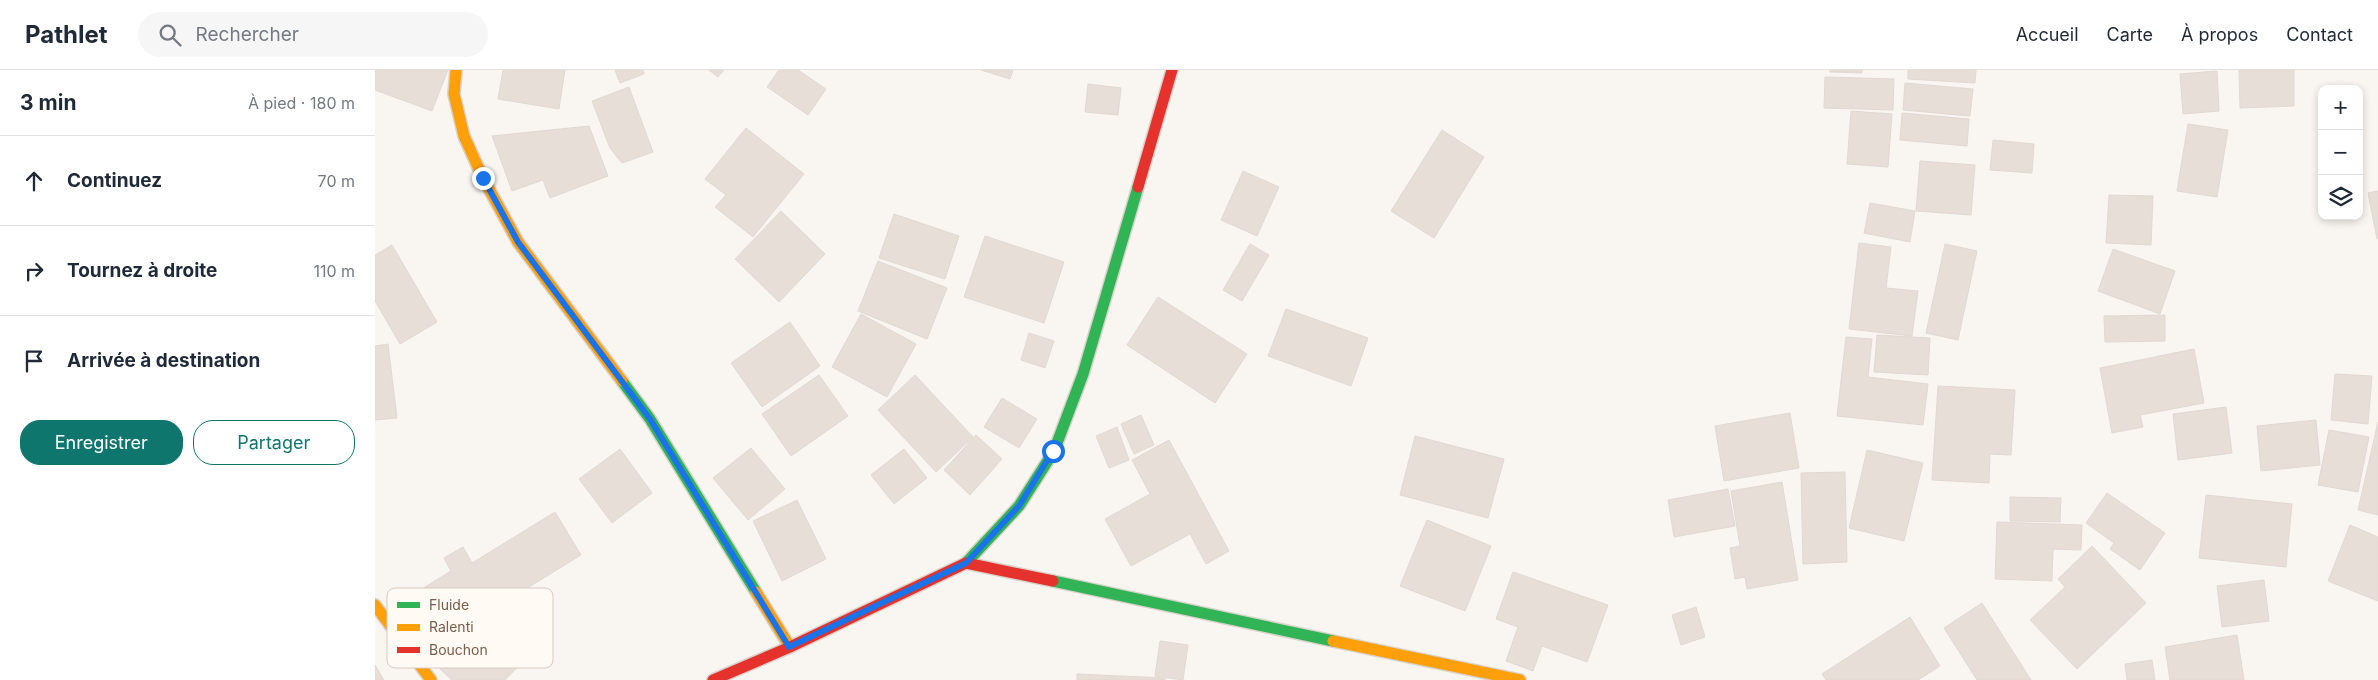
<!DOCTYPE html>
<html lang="fr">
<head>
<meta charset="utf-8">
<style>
	:root { --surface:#fff; --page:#f6f6f7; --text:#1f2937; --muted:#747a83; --line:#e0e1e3; --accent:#0f766e }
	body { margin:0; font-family:Inter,sans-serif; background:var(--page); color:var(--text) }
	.controls { position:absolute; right:15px; top:15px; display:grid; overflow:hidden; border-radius:10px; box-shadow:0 2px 8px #0003 }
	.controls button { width:45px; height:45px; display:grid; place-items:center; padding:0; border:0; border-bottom:1px solid var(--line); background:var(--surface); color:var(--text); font:25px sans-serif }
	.stop { position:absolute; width:15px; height:15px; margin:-11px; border:4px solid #1a73e8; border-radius:50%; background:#fff }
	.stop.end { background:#1a73e8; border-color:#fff; box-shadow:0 1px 5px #0008 }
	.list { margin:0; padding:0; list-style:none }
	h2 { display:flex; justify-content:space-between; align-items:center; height:65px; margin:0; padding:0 20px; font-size:21px }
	h2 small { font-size:16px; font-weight:400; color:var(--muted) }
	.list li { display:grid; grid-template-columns:32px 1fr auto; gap:15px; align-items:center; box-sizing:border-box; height:90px; padding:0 20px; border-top:1px solid var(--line) }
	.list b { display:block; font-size:19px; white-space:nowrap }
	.list em { font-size:16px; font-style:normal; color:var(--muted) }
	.actions { display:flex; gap:10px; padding:15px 20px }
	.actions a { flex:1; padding:11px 0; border:1px solid var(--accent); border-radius:20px; text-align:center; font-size:18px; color:var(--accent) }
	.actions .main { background:var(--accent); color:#fff }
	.icon { flex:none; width:28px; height:28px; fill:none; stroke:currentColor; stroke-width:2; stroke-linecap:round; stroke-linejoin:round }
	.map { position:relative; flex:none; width:2003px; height:610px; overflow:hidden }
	header { display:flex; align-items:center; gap:30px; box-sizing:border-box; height:70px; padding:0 25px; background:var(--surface); border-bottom:1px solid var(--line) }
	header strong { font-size:24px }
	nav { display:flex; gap:28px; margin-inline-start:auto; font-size:18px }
	.search { width:350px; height:45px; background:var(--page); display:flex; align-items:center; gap:12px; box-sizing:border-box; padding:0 18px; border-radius:28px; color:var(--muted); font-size:19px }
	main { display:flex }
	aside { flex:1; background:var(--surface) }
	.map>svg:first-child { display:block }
	.building { fill:#e6ded7; stroke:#e2d8d2 }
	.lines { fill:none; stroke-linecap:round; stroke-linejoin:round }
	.fast-casing { stroke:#d9d2cb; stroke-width:14 }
	.slow-casing { stroke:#d9d2cb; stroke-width:14 }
	.jam-casing { stroke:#d9d2cb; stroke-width:14 }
	.fast { stroke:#30b455; stroke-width:11 }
	.slow { stroke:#ff9f0a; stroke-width:11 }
	.jam { stroke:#e5322d; stroke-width:11 }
	.route { stroke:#1a73e8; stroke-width:6 }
	.key { fill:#fffaf3; stroke:#d7cbc1; stroke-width:1 }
	.key-label { font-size:14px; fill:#7a5c4d }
</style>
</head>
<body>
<header>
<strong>Pathlet</strong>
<div class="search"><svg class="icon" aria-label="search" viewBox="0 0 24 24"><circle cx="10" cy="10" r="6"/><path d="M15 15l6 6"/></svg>Rechercher</div>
<nav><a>Accueil</a><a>Carte</a><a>À propos</a><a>Contact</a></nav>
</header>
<main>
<aside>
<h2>3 min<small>À pied · 180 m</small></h2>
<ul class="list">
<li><svg class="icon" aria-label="ahead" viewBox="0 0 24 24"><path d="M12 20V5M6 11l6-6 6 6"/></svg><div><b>Continuez</b></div><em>70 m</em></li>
<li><svg class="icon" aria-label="right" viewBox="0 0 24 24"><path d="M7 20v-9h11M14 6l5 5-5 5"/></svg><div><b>Tournez à droite</b></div><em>110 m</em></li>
<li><svg class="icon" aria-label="arrive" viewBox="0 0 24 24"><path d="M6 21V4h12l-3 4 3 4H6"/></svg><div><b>Arrivée à destination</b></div></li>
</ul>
<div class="actions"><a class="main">Enregistrer</a><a>Partager</a></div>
</aside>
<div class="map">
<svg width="2003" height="610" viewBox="0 0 2003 610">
	<rect width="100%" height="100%" fill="#f9f5f0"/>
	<g class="building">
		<polygon points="0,0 73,0 57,41 0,20"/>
		<polygon points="128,0 190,0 184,39 123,29"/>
		<polygon points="240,0 268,0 269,4 245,13"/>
		<polygon points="334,0 349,0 343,7"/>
		<polygon points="404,0 423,0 451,19 433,45 392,17"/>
		<polygon points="606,0 638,0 635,9"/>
		<polygon points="1455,0 1487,0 1487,3 1455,2"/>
		<polygon points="1533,0 1601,0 1600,13 1533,9"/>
		<polygon points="1864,0 1919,0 1919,36 1865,38"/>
		<polygon points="1842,1 1844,41 1808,44 1805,4"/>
		<polygon points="1450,7 1519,9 1518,40 1449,38"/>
		<polygon points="1530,13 1598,19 1595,46 1528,40"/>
		<polygon points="713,14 746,18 743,45 710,42"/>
		<polygon points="254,17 278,82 247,93 235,78 217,31"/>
		<polygon points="1476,41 1517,44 1513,97 1472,94"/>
		<polygon points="1527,43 1594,49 1592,76 1525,70"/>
		<polygon points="1813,54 1853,60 1842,127 1802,121"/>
		<polygon points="214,56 233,106 175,128 168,110 137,121 117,66"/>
		<polygon points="371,58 429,104 378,167 340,137 351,125 330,109"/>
		<polygon points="1067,60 1109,87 1059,168 1016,141"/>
		<polygon points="1618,70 1659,74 1657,103 1615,100"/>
		<polygon points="1545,91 1600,95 1596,145 1541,141"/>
		<polygon points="868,101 904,117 882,166 846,150"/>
		<polygon points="2003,121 2003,169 2002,169 1993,123"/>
		<polygon points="1734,125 1778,126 1776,175 1731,173"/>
		<polygon points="1495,133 1540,141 1535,172 1489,163"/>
		<polygon points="406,141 450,184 404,232 360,189"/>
		<polygon points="519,144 584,166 570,209 504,188"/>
		<polygon points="610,166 689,192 669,253 589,227"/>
		<polygon points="1484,173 1516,177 1511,218 1543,221 1537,266 1474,259"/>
		<polygon points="875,174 894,185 867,231 848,220"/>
		<polygon points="1570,174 1602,181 1583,270 1551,263"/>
		<polygon points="17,175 62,252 25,274 0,231 0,185"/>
		<polygon points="1738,179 1800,201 1785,244 1723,221"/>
		<polygon points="503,191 572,218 552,269 483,241"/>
		<polygon points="783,227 872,284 840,333 752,275"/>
		<polygon points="911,239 993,268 976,316 893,286"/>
		<polygon points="486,244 541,274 512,327 457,297"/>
		<polygon points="1790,245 1790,271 1730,272 1729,246"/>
		<polygon points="415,252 445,296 387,337 356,293"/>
		<polygon points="654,263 679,271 670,298 646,290"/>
		<polygon points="1502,265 1555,268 1553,305 1499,302"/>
		<polygon points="1471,267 1497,269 1493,307 1553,314 1548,355 1462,346"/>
		<polygon points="13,274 22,348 0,350 0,276"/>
		<polygon points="1819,279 1829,333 1765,345 1768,357 1737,363 1725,298"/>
		<polygon points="1960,304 1997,306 1993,354 1956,350"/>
		<polygon points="444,305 473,346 416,386 387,344"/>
		<polygon points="540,305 598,367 561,402 503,340"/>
		<polygon points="1563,316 1640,320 1636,385 1615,384 1614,413 1557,410"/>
		<polygon points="627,328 662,349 644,378 609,357"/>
		<polygon points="1851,337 1857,383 1803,390 1798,344"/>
		<polygon points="1415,343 1424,398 1349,411 1340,356"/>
		<polygon points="766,345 779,375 759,384 746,354"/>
		<polygon points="1941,350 1945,395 1886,401 1882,356"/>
		<polygon points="2003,352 2003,445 1983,440"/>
		<polygon points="742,357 754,390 734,398 721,366"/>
		<polygon points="1954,360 1994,367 1983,422 1943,415"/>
		<polygon points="601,365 627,389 595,425 569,400"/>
		<polygon points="1040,366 1129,389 1113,448 1025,425"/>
		<polygon points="794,370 854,481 831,494 815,464 756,496 730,449 775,424 757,390"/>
		<polygon points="376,378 410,419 373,450 338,408"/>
		<polygon points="245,379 277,423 237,453 204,409"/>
		<polygon points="529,379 552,408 519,434 496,405"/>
		<polygon points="1492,380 1548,393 1529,471 1474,458"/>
		<polygon points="1470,402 1472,492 1428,494 1426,403"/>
		<polygon points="1407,412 1423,510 1372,519 1370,507 1360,509 1355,478 1365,476 1356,421"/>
		<polygon points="1353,419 1360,456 1299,467 1293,430"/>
		<polygon points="1732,423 1790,463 1765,500 1735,479 1739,473 1711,453"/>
		<polygon points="1831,425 1917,434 1911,497 1824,488"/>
		<polygon points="1635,427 1686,428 1685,452 1635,451"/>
		<polygon points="422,430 451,489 407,511 378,451"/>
		<polygon points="180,442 206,485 47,583 19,536 76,501 69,488 88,477 97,493"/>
		<polygon points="1052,450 1116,476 1090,541 1025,516"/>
		<polygon points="1622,452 1707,455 1706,480 1678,479 1677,511 1620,509"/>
		<polygon points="1975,455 2003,467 2003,531 1953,511"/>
		<polygon points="1717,476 1771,533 1702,599 1655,550 1690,517 1683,509"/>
		<polygon points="1138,502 1233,535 1212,592 1167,576 1158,601 1131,591 1143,557 1121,549"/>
		<polygon points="1889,510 1894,551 1847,557 1842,516"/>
		<polygon points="1607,533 1656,610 1602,610 1569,558"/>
		<polygon points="1321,537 1330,567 1306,575 1297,545"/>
		<polygon points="118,544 157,582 130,610 77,610 65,599"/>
		<polygon points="1535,547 1565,596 1543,610 1451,610 1447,604"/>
		<polygon points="1862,565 1869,610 1795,610 1790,577"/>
		<polygon points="785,571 813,575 808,610 780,606"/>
		<polygon points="1777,590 1780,610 1752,610 1750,594"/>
		<polygon points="0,595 9,610 0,610"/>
		<polygon points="702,604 790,608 790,610 702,610"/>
	</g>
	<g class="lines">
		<defs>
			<g id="fast">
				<polyline points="247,311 275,349 381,522"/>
				<polyline points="591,493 644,436 679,381 708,304 763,117"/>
				<polyline points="678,511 958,571"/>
			</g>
			<g id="slow">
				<polyline points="81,0 79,24 89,66 108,108 143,172 247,311"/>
				<polyline points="381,522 415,577"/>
				<polyline points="0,535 56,610"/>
				<polyline points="958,571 1145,610"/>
			</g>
			<g id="jam">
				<polyline points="763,117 797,0"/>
				<polyline points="338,610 415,577 591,493 678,511"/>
			</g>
		</defs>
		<use href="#fast" class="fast-casing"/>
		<use href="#slow" class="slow-casing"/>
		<use href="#jam" class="jam-casing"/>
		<use href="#fast" class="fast"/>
		<use href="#slow" class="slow"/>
		<use href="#jam" class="jam"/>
	</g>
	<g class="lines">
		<polyline class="route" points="108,108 143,172 275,349 414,577 591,493 644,436 678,381"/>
	</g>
	<rect x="12" y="518" width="166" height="80" rx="8" class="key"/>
	<rect x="22" y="532" width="23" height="6" fill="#30b455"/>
	<rect x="22" y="554" width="23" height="7" fill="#ff9f0a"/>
	<rect x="22" y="577" width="23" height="6" fill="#e5322d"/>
	<g class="key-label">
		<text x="54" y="540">Fluide</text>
		<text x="54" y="562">Ralenti</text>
		<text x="54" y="585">Bouchon</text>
	</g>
</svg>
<div class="controls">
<button>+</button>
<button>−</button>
<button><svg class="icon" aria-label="layers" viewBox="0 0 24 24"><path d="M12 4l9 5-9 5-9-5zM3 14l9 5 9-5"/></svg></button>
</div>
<div class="stop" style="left:678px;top:381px"></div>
<div class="stop end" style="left:108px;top:108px"></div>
</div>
</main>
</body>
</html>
